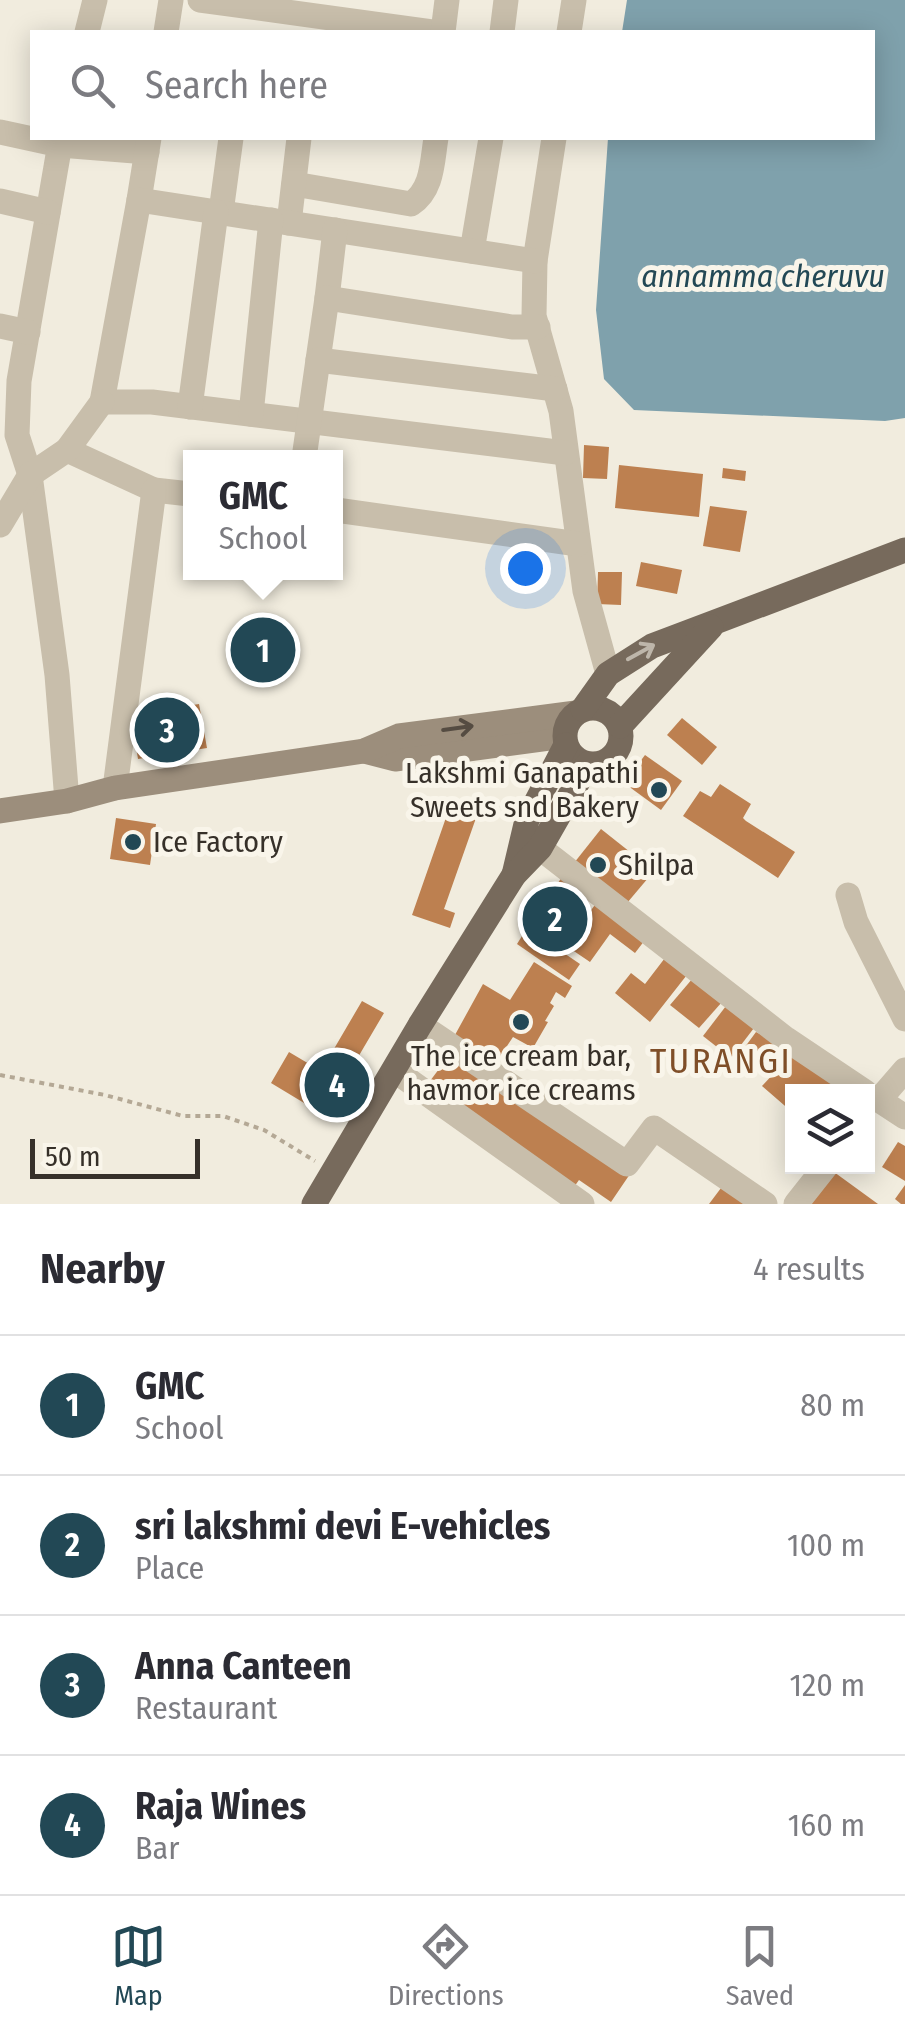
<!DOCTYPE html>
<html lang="en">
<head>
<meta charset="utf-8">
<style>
	:root { --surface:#fff; --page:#f2f2f3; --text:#2b2b33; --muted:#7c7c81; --line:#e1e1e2; --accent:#224855 }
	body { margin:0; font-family:"Fira Sans Condensed",sans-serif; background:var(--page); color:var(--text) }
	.controls { position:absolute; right:30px; bottom:30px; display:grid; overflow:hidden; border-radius:0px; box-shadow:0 5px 25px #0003 }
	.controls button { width:90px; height:90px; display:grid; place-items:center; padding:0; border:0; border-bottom:2px solid var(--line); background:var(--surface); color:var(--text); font:50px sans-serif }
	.scale { position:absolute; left:30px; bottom:25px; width:170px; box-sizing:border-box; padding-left:10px; border:5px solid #363029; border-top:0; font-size:28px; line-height:35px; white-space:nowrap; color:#363029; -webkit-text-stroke:8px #f9f5ea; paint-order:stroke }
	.you { position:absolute; left:525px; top:568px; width:35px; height:35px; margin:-25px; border:8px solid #fff; border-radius:50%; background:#1a73e8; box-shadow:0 0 0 15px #1a73e833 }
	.badge { display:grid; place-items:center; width:65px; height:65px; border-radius:50%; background:var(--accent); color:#fff; font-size:32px; font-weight:700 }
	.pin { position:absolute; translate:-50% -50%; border:5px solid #fff; box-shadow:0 2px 10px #0006 }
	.popup { position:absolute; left:183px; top:450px; width:160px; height:130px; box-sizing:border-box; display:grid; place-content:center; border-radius:0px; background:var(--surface); filter:drop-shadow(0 2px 8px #0005); font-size:32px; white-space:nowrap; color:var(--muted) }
	.popup b { font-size:38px; color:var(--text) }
	.popup::after { content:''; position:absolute; left:50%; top:100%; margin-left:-20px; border:20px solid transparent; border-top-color:var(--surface) }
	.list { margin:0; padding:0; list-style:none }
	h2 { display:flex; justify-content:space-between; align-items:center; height:130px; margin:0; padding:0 40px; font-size:42px }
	h2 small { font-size:32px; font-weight:400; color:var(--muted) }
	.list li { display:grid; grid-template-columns:65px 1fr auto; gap:30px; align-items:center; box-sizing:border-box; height:140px; padding:0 40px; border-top:2px solid var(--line) }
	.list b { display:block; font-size:38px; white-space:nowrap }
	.list p { margin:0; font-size:32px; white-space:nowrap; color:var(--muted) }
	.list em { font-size:32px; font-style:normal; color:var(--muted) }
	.icon { flex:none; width:55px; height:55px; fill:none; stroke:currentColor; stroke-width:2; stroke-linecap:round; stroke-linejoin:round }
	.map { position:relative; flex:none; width:905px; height:1204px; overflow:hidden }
	.search { position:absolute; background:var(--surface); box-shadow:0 5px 25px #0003; left:30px; right:30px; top:30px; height:110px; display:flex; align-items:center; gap:25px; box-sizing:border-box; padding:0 35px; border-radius:0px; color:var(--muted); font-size:38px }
	.sheet { height:690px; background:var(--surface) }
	nav { display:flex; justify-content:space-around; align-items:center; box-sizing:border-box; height:140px; border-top:2px solid var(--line); background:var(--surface); font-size:28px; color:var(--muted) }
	nav a { display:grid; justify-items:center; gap:5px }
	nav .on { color:var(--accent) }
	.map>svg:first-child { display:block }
	.water { fill:#7fa1ac }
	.building { fill:#bd8050 }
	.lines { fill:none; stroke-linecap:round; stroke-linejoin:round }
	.path { stroke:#b4a895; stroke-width:4; stroke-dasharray:5 5; stroke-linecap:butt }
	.street { stroke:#c8beab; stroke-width:25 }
	.secondary { stroke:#9c8e7c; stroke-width:25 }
	.primary { stroke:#776a5c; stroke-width:25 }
	.oneway { stroke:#beb6aa }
	.oneway2 { stroke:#554c42 }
	.poi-dot { fill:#224855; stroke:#f9f5ea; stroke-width:4 }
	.labels { text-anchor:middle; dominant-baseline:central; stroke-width:10; stroke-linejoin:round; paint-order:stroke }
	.poi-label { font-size:30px; fill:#363029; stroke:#f9f5ea; text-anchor:start }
	.water-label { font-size:32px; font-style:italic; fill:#224855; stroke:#f9f5ea }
	.quarter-label { font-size:35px; letter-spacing:2.5px; fill:#7f4e28; stroke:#f9f5ea }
</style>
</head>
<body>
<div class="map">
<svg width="905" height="1204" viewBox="0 0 905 1204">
	<rect width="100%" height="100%" fill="#f1ecde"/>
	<polygon class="water" points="627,0 905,0 905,418 885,421 634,410 604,379 596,310 608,138 872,138 872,32 622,32"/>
	<g class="building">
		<polygon points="584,445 609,447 607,479 583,478"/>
		<polygon points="619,465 703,474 699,517 615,508"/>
		<polygon points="723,468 746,471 745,481 722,478"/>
		<polygon points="710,506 747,511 740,552 703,546"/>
		<polygon points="641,562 682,570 677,594 636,586"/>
		<polygon points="598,572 622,572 621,605 597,604"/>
		<polygon points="199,704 207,748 138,759 131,715"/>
		<polygon points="682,718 717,747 702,765 667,735"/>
		<polygon points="645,755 682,781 661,810 624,783"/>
		<polygon points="720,784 751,804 743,818 746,821 795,852 778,878 683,816 700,791 711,797"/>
		<polygon points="449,809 476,818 444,909 455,913 450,928 412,915"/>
		<polygon points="116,818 156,824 150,865 110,859"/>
		<polygon points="601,829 654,871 627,903 574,863"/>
		<polygon points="563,875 592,893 559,944 531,926"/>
		<polygon points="599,899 648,936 635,953 610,934 590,962 562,943 583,914 587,916"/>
		<polygon points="527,928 580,964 569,980 517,944"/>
		<polygon points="668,954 690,971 650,1022 615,993 631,973 645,984"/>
		<polygon points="534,962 572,986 565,998 556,992 550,1003 554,1006 545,1021 548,1022 533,1048 513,1037 491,1070 450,1044 483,984 510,1000"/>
		<polygon points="693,978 722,1002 699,1028 670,1005"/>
		<polygon points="362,1001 384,1013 324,1115 271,1083 289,1052 321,1071"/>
		<polygon points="726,1006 754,1028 731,1058 703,1036"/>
		<polygon points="756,1032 793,1050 841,1092 792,1092 792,1112 762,1086 777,1070 756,1053 752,1059 742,1051"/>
		<polygon points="454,1049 630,1174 611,1202 579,1180 574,1187 430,1081"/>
		<polygon points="898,1142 905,1146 905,1181 882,1167"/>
		<polygon points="834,1172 878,1204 811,1204"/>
		<polygon points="724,1184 752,1204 709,1204"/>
		<polygon points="905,1185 905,1204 901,1204 895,1199"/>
	</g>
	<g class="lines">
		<polyline class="path" points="0,1075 105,1095 183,1116 223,1116 264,1130 315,1161"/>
		<g class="street">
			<polyline points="200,0 432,32"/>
			<polyline points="87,32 95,0"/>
			<polyline points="166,32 171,0"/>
			<polyline points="443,32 447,0"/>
			<polyline points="502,32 506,0"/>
			<polyline points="569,32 574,0"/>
			<polyline points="0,132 60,145 147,152"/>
			<polyline points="61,138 19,381 17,435 30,475 57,675 67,801"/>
			<polyline points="554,138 535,261 534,316 561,411 585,591 608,674"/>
			<path d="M294,184L411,204C433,189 432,162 436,138"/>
			<polyline points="139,200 149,138"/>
			<polyline points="0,201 48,212"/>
			<polyline points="221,212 231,138"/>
			<polyline points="289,223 299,138"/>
			<polyline points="472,251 491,138"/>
			<polyline points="535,261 139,200 102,402 152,402 565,453"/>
			<polyline points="327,298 335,230"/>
			<polyline points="0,326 28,332"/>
			<polyline points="318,360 327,298 512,327 538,327"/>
			<polyline points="190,407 216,212"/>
			<polyline points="251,414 271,220"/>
			<polyline points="67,450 154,490 190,494"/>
			<polyline points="304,458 318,360 555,389"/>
			<polyline points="336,510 578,544"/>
			<polyline points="0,525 30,475 67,450 102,402"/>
			<polyline points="115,788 154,490"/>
			<polyline points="540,848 786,1039 865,1092"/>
			<polyline points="848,895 856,922 905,1019"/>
			<polyline points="420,1025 627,1164 654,1128 765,1204"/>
			<polyline points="394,1070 582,1204"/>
			<polyline points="905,1070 879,1100 905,1117"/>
			<polyline points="796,1204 826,1166"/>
		</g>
		<g class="secondary">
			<polyline points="364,751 395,759 564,736"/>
			<polyline points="0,811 67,801 115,788 364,751 399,736 576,713"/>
		</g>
		<g class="primary">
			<circle cx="593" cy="736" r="28"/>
			<polyline points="583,709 608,674 652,646 905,550"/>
			<polyline points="620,726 711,627"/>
			<polyline points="514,875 527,820 566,745"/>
			<polyline points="314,1204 420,1025 514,875 540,848 588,764"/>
		</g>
	</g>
	<defs><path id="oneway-shaft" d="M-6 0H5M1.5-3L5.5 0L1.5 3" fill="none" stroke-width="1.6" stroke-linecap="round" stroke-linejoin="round" transform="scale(2.5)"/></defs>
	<use class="oneway" href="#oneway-shaft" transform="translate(641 652) rotate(-29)"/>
	<use class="oneway2" href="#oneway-shaft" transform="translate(458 728) rotate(-8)"/>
	<g class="poi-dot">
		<circle cx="659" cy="790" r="10"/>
		<circle cx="133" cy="842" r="10"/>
		<circle cx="598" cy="865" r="10"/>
		<circle cx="521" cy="1022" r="10"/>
	</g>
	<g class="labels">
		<g class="poi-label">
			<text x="639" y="773" text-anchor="end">Lakshmi Ganapathi<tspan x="639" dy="34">Sweets snd Bakery</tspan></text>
			<text x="153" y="842">Ice Factory</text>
			<text x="618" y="865">Shilpa</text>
			<text x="521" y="1056" text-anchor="middle">The ice cream bar,<tspan x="521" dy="34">havmor ice creams</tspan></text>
		</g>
		<g class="water-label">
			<text x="763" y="276">annamma cheruvu</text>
		</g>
		<g class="quarter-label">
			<text x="721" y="1061">TURANGI</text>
		</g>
	</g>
</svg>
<div class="controls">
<button><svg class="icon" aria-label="layers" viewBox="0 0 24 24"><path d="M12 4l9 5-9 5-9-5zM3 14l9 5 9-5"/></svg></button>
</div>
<div class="scale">50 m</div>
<div class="you"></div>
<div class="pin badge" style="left:263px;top:650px">1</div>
<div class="popup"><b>GMC</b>School</div>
<div class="pin badge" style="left:555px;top:919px">2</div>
<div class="pin badge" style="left:167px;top:730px">3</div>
<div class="pin badge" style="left:337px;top:1085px">4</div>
<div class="search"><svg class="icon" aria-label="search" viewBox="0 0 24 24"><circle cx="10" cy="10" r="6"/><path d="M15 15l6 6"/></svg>Search here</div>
</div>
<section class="sheet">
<h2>Nearby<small>4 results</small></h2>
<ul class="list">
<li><span class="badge">1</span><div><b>GMC</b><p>School</p></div><em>80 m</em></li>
<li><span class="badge">2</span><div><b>sri lakshmi devi E-vehicles</b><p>Place</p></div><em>100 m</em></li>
<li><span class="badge">3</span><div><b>Anna Canteen</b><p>Restaurant</p></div><em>120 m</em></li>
<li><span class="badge">4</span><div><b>Raja Wines</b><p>Bar</p></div><em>160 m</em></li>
</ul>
</section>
<nav>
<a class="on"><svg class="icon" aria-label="map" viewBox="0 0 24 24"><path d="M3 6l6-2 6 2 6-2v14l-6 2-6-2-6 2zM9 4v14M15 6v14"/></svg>Map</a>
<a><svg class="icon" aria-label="directions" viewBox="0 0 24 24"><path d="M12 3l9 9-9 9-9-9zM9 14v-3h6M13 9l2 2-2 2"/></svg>Directions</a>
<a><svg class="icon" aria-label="saved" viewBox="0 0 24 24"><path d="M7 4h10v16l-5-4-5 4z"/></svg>Saved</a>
</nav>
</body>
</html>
